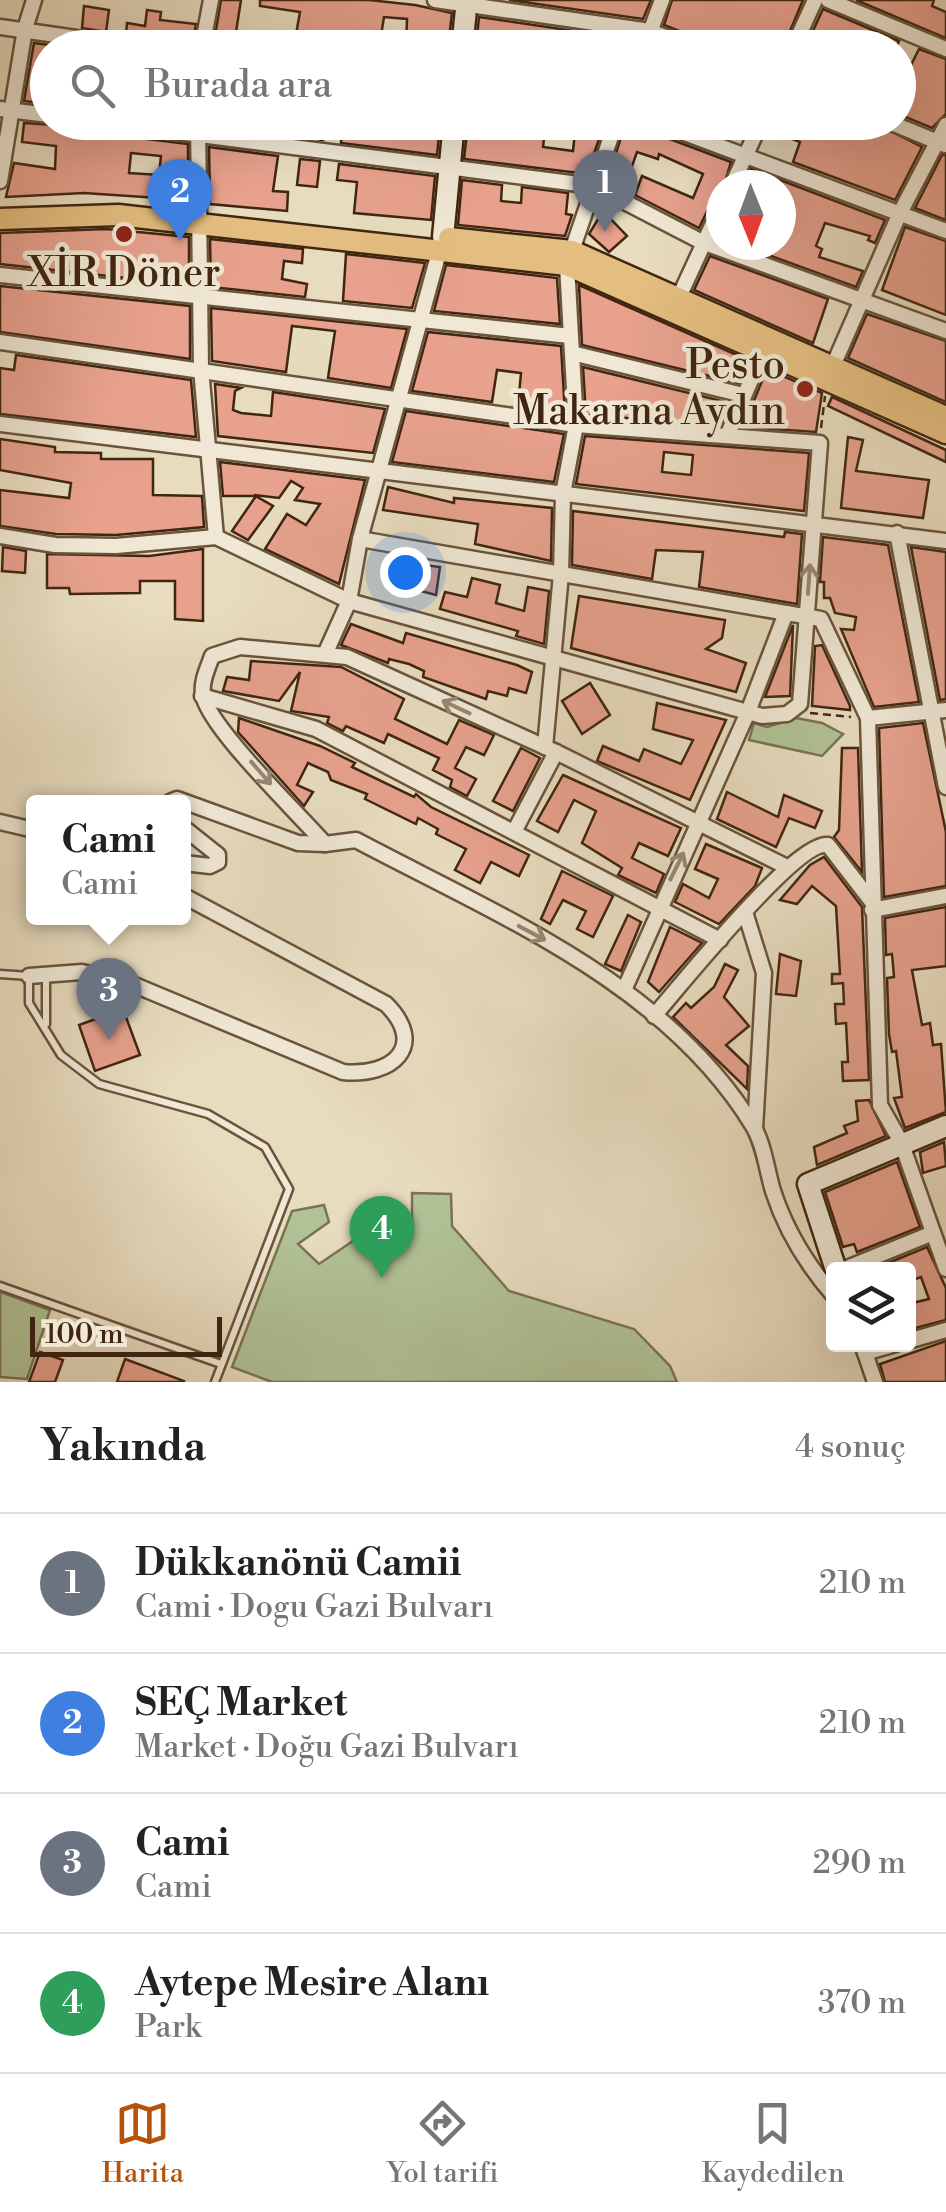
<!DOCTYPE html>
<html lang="tr">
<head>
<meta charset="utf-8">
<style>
	:root { --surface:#fff; --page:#f6f6f6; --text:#222; --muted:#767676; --line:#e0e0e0; --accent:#b45309 }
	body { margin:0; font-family:"Libre Bodoni",serif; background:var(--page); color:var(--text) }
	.controls { position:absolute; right:30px; bottom:30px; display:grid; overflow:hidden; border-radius:10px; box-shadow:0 10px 40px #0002 }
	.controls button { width:90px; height:90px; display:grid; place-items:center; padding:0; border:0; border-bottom:2px solid var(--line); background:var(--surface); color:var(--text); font:50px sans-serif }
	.compass { position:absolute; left:706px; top:170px; width:90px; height:90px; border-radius:50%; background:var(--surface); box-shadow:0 10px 40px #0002; rotate:179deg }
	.scale { position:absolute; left:30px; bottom:25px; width:192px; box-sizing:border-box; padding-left:10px; border:5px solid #402610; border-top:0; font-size:28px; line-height:35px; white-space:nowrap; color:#402610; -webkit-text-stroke:8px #f0e8d5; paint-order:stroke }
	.you { position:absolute; left:405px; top:572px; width:35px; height:35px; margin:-25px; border:8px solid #fff; border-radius:50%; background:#1a73e8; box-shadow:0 0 0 15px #1a73e833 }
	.badge { display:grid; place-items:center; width:65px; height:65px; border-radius:50%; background:var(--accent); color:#fff; font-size:32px; font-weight:700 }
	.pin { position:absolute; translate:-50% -82px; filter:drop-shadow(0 2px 5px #0008) }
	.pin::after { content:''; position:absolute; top:52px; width:35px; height:30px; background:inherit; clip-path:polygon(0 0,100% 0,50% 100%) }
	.popup { position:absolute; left:26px; top:795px; width:165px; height:130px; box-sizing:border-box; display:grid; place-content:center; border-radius:10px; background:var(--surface); filter:drop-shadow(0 2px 8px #0005); font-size:32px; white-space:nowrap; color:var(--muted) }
	.popup b { font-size:38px; color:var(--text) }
	.popup::after { content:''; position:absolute; left:50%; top:100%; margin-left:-20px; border:20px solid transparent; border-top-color:var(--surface) }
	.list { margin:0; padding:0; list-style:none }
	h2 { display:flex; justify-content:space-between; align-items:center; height:130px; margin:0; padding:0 40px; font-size:42px }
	h2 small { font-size:32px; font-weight:400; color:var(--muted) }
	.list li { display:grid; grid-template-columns:65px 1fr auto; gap:30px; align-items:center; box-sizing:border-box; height:140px; padding:0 40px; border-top:2px solid var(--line) }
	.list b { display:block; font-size:38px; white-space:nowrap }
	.list p { margin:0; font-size:32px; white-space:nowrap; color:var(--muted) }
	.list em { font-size:32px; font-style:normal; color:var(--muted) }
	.icon { flex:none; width:55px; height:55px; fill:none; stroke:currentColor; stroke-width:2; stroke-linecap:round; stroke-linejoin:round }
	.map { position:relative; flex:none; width:946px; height:1382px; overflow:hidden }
	.search { position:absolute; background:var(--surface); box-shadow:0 10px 40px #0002; left:30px; right:30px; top:30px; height:110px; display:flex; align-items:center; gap:25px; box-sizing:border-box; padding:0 35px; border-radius:55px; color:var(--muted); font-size:38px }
	.sheet { height:690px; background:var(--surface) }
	nav { display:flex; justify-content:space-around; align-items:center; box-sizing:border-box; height:140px; border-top:2px solid var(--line); background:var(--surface); font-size:28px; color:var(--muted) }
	nav a { display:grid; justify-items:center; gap:5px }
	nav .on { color:var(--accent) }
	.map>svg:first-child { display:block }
	.green { fill:#b1c296; stroke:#787453; stroke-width:2.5 }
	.building { fill:#e7a18d; stroke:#402610; stroke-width:2.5; fill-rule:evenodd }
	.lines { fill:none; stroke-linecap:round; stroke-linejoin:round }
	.lane-casing { stroke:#6a543c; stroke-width:11 }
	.street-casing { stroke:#6a543c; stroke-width:19 }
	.secondary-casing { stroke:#402610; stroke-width:25 }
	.primary-casing { stroke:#402610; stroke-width:25 }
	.path { stroke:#402610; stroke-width:2.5; stroke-dasharray:8 5; stroke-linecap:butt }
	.lane { stroke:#f0e8d5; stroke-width:6 }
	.street { stroke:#f0e8d5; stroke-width:14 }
	.secondary { stroke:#f0e8d5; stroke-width:20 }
	.primary { stroke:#e4be80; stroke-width:20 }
	.oneway { stroke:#988772 }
	.poi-dot { fill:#8f2418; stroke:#f0e8d5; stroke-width:4 }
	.labels { text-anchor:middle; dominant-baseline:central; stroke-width:9; stroke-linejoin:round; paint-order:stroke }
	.poi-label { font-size:40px; fill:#402610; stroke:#f0e8d5 }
</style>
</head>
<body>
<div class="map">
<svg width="946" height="1382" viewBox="0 0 946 1382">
	<rect width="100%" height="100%" fill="#e8dcbf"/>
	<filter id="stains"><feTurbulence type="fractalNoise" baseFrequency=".002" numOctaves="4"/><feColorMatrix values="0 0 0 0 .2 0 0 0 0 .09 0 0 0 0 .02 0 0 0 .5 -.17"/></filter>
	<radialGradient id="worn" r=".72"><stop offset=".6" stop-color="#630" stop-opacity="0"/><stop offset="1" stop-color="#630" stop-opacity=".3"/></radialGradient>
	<g class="green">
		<polygon points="796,718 822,723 843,734 822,756 749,740 754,723 767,727"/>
		<polygon points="412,1193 451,1194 452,1226 509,1291 634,1329 670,1366 677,1382 272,1382 232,1367 292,1211 324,1205 329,1222 298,1244 319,1264 375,1226 412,1237"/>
		<polygon points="0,1292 50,1310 27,1379 0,1377"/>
	</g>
	<g class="building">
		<polygon points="221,0 241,0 236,32 295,40 300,12 260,6 260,0 369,0 415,5 452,13 448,48 406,48 407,19 384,17 379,48 213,48"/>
		<polygon points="509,0 651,0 643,19"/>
		<polygon points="672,0 803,0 783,48 722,48 664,25"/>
		<polygon points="856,0 934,0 932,6 946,12 946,38"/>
		<polygon points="84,6 109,10 106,32 82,28"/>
		<polygon points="823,9 899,41 896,48 843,48 833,43 831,48 805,48"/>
		<polygon points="147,10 161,12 160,20 196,24 192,48 126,34 127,23 145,26"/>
		<polygon points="479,17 636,40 634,48 563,48 528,41 528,48 476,48"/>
		<polygon points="34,43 57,46 48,48 48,104 24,101"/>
		<polygon points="919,49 946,59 946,114 932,128 898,114 898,91"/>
		<polygon points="209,122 325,122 323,140"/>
		<polygon points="343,122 421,128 422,122 440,124 437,155 341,143"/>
		<polygon points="468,122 546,122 543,147 573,151 576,122 605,122 587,174 464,159"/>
		<polygon points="626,122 641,127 644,122 651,132 731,162 721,195 712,201 699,228 635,195 642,176 693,198 703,174 659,154 658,159 637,152 631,169 612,165"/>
		<polygon points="771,122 873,122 922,147 895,200 793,162 800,142 769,130"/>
		<path d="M24,123L90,127L98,133L188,144V200L84,193L6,197L14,163L55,169L56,146L22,142ZM131,153L161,156L159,175L129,173Z"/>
		<polygon points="209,147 278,156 273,191 288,192 287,211 210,204"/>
		<polygon points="942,155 946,155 946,220 915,208"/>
		<polygon points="300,159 320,161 317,187 297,185"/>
		<polygon points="339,164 435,176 431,220 354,213 357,182 337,180"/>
		<polygon points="751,169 885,220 875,243 868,240 870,236 825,223 816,246 822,249 819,257 863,271 856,287 741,245 781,245 781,185 744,185"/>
		<polygon points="462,180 502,185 501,201 521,203 522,187 568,193 566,214 572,215 565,236 458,225"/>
		<polygon points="603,211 627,236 609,252 589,234"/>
		<polygon points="905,227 946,241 946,315 882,290"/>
		<polygon points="107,229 189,237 189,285 0,264 0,233"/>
		<polygon points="210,239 303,249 302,263 284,261 282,279 307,284 305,297 211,287"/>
		<polygon points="346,254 425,263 412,308 343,301"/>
		<polygon points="710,256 828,299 813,343 694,290"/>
		<polygon points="446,265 557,278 560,324 434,311"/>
		<polygon points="579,285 748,360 738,383 582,345"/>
		<polygon points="0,286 190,306 190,359 0,332"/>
		<polygon points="211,308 407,329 391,388 328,378 335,331 292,326 286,372 212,361"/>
		<polygon points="867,314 946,341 946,402 848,358"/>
		<polygon points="428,332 561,346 565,413 518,406 521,373 497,370 492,402 412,391"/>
		<polygon points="16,355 191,380 196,437 0,414 0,368 14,370"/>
		<polygon points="583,367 730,403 720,425 586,415"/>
		<polygon points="767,369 822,393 816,432 743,427"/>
		<polygon points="215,384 241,388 235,391 233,410 241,413 271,416 273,392 385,409 373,453 218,436"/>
		<polygon points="832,397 946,450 946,462 828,406"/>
		<polygon points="406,411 564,434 554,482 392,462"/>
		<path d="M585,436L809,453L804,511L576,484ZM664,452L693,455L691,475L662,472Z"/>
		<polygon points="848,437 863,440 856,471 929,480 923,518 841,508"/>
		<polygon points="0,439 55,447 55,452 101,453 101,459 153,459 153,495 202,496 204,527 116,535 56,534 0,526 0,490 69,498 71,483 0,470"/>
		<polygon points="220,462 365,480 339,584 265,549 287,514 306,525 320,504 295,500 303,488 291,481 279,498 254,495 273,506 248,540 232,531 256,496 223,496"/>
		<polygon points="388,487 454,503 454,498 552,508 551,561 475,544 478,524 383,510"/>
		<polygon points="573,511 784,537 785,532 802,534 797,604 699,587 703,552 656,550 652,579 572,565"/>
		<polygon points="823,537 888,545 919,702 874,707 841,629 854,630 856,617 835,613 830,598 824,598 824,582 820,582"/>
		<polygon points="3,547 26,551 25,573 2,571"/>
		<polygon points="911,547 946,552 946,699 940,700"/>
		<polygon points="203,549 203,621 175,619 175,581 140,581 140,593 70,594 69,588 47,588 47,554 149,556"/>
		<polygon points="409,563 440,567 436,595 405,587"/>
		<polygon points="472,578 500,585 496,603 524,611 528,587 549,591 544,644 516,636 518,631 440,609 445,592 467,597"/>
		<polygon points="579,596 725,620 722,638 706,649 746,663 736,692 571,648"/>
		<polygon points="351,624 403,643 406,633 517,665 532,672 526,693 509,688 507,696 488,691 486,699 423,677 424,671 409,664 389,659 388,663 341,645"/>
		<polygon points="793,625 790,696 765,697"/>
		<polygon points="822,645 850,706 850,710 812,706 815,646"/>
		<polygon points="251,661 341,667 404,699 395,719 447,744 459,720 494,735 484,755 466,747 455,768 476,779 467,796 450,787 452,780 433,770 439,758 388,734 384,743 346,726 343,731 327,723 329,717 291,711 300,672 279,701 223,691 227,677 249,680"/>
		<polygon points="590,683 610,715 582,734 562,701"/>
		<polygon points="657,703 726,720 690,800 597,761 603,746 639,761 644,749 681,764 693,740 653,729"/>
		<polygon points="239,718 320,746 355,763 352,767 414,797 416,794 431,807 529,855 519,876 491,862 480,883 455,870 466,849 436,834 438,829 418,818 416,824 365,799 367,794 331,780 328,772 308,763 297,785 313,792 304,806 238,732"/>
		<polygon points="923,723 946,832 946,886 884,897 879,728"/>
		<polygon points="521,748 540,758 513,811 493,801"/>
		<polygon points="842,748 858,748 862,872 834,837 839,830"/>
		<polygon points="563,775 681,828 668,856 639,843 632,858 664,874 656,893 618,875 622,868 582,843 596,811 574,800 558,832 537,821"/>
		<polygon points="727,792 778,817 784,795 822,811 815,828 789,818 776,847 717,819"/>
		<polygon points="706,844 762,868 755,886 719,924 675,902 683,884 709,898 718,879 695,869"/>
		<polygon points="824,857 862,907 869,1080 843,1081 842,1062 848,1062 846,1023 836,1024 835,1004 844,1004 843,983 832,984 832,974 840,974 836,906 812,886 797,904 780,900 810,865"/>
		<polygon points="562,871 613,896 593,937 577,929 586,911 563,900 550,924 541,919"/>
		<polygon points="946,907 946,966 912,970 922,1025 930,1023 933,1045 941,1044 946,1112 905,1128 894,1098 902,1097 896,1051 892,1052 889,1034 887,978 894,977 892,954 886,955 885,918"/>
		<polygon points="628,915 641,922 621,971 605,964"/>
		<polygon points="670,927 702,943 659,992 648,982"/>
		<polygon points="780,954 801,961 796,996 776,994"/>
		<polygon points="725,964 738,970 724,997 749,1026 726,1045 748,1066 747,1089 673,1017 686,1003 691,1008 714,987"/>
		<polygon points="123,1009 140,1055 95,1071 79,1025"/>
		<polygon points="869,1100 886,1136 817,1165 814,1147 847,1133 844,1126 858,1121 856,1101"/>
		<polygon points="944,1142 946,1166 923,1173 920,1152"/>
		<polygon points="897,1162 920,1227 857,1252 854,1244 843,1247 825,1192"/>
		<polygon points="927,1247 946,1288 946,1320 908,1330 908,1304 929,1299 921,1277 913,1280 909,1270 871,1270"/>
		<polygon points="946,1341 946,1382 885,1382 880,1364"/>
		<polygon points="40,1352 63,1360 55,1382 29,1382"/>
		<polygon points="125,1359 184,1381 184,1382 117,1382"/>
	</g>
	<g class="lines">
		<defs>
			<g id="lane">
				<polyline points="0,974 29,976 29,1003 61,1055 99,1084 208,1114 265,1147 289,1189 215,1382"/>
				<polyline points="46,1024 46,977"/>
				<polyline points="0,1286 221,1364"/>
			</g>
			<g id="street">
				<polyline points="435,0 650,31 695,48"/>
				<polyline points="828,0 946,49"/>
				<polyline points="0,27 145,48"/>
				<polyline points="202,48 211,0"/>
				<polyline points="644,48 662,0"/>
				<polyline points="793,48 815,0"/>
				<polyline points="0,109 48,115"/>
				<polyline points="99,122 594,186 702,242 946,331"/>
				<polyline points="198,122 201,369 216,537"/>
				<polyline points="655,122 946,231"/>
				<polyline points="889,122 945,145"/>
				<polyline points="0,181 25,29 34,0"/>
				<polyline points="732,185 761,122"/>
				<polyline points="0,275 570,336"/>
				<polyline points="679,297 721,206"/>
				<polyline points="0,342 576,425 820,443 800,704 787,714 762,716 349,601 216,537 116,546 55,545 0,536"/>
				<polyline points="572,353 743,395"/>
				<polyline points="833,366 899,215 946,125"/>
				<polyline points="0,424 946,541"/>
				<polyline points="727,436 766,345"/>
				<polyline points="897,533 946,787"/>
				<polyline points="360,539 821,619 868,718 880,1105 901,1142 946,1269"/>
				<polyline points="326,652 349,601 360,539 441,245"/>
				<polyline points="202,696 316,729 720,940"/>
				<polyline points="868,718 946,710"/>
				<polyline points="545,747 561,574 563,494 576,425 567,265 616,122"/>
				<polyline points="170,802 177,799 298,843 325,844"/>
				<polyline points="0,822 34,830"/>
				<polyline points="184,828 218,855 218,862 210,866 184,863"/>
				<polyline points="515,830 556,752"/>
				<path d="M787,867L556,752L347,657L240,647L212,656C208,668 201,681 203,694C206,725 301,816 325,844L356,840C497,915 666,983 753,1126C764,1144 767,1171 773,1191C786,1231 807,1265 834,1296"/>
				<polyline points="872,910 946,896"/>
				<polyline points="745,912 764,973 755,1129"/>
				<path d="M29,976L82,972L132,984L343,1072C392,1077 428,1046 386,1004L184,896"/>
				<polyline points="625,988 748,712 786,613"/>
				<path d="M654,1016C679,987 797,840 828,845L872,902"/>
				<polyline points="842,1270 933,1233"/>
				<polyline points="908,1341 946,1330"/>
				<polyline points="862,1344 875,1382"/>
				<polyline points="865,1353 896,1344"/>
			</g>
			<g id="secondary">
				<polyline points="462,48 467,0"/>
				<polyline points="443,237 454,122"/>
				<polyline points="836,1270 808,1184 946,1126"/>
			</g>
			<g id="primary">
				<polyline points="0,219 118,215 567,265 946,433"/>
				<polyline points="449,238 572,251 946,417"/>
			</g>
		</defs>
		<use href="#lane" class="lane-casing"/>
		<use href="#street" class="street-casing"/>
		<use href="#secondary" class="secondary-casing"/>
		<use href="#primary" class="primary-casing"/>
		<g class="path">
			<polyline points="821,428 825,396"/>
			<polyline points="810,713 851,717"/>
		</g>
		<use href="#lane" class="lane"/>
		<use href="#street" class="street"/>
		<use href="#secondary" class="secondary"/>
		<use href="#primary" class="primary"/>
	</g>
	<defs><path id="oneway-shaft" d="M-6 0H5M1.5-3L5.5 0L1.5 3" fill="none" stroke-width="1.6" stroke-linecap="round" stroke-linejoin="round" transform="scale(2.5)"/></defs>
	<g class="oneway">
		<use href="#oneway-shaft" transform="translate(809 579) rotate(-86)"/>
		<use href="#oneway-shaft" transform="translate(456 707) rotate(-155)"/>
		<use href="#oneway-shaft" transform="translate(261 773) rotate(49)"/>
		<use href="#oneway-shaft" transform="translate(677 866) rotate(-64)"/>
		<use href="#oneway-shaft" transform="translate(532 933) rotate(28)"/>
	</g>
	<g class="poi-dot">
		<circle cx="124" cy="234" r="10"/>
		<circle cx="805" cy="389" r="10"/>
	</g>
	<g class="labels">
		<g class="poi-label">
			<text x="124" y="274">XİR Döner</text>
			<text x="785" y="366" text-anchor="end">Pesto<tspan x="785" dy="46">Makarna Aydın</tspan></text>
		</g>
	</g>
	<rect width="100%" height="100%" filter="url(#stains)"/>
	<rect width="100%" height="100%" fill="url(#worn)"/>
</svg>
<div class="controls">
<button><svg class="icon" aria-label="layers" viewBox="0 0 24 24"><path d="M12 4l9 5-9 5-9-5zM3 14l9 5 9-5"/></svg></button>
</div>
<svg class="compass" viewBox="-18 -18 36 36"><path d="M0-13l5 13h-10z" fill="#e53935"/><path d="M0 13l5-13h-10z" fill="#767676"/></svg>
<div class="scale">100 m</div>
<div class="you"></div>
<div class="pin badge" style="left:605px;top:232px;background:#6b7280">1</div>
<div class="pin badge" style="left:180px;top:241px;background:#3f7fe0">2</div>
<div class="pin badge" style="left:109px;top:1040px;background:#6b7280">3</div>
<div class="popup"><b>Cami</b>Cami</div>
<div class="pin badge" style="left:382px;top:1278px;background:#2e9e5b">4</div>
<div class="search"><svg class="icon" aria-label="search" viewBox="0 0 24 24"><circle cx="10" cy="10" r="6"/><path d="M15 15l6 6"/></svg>Burada ara</div>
</div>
<section class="sheet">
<h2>Yakında<small>4 sonuç</small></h2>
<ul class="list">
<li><span class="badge" style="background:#6b7280">1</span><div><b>Dükkanönü Camii</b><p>Cami · Dogu Gazi Bulvarı</p></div><em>210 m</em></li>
<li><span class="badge" style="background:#3f7fe0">2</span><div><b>SEÇ Market</b><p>Market · Doğu Gazi Bulvarı</p></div><em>210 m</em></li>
<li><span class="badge" style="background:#6b7280">3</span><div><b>Cami</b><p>Cami</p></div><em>290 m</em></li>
<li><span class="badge" style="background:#2e9e5b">4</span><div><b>Aytepe Mesire Alanı</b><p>Park</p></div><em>370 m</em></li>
</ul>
</section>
<nav>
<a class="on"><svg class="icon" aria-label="map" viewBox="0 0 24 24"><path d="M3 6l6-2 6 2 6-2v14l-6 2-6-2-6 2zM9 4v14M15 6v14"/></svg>Harita</a>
<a><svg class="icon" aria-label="directions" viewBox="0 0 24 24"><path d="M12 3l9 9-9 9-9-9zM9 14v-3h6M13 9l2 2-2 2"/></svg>Yol tarifi</a>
<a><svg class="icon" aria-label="saved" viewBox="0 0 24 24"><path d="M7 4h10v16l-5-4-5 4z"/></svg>Kaydedilen</a>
</nav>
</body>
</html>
